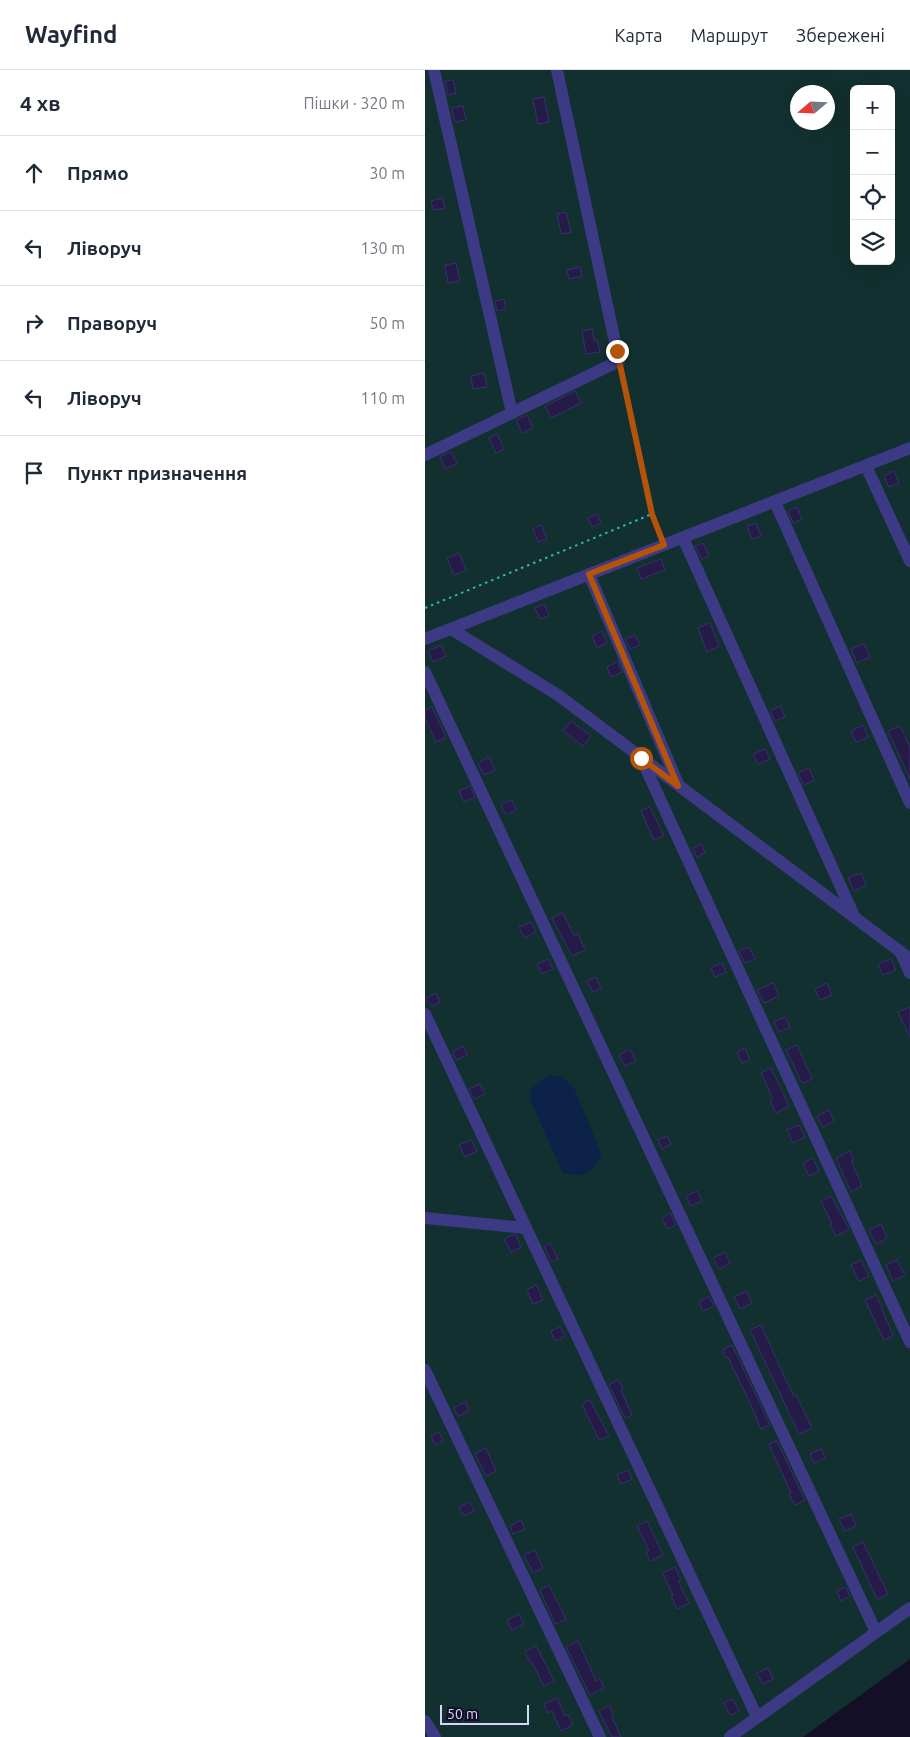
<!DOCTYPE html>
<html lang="uk">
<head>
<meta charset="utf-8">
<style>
	:root { --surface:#fff; --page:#f2f2f3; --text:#1f2937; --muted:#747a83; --line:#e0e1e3 }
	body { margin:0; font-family:Ubuntu,sans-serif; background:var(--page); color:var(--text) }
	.controls { position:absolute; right:15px; top:15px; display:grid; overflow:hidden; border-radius:8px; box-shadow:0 5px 20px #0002 }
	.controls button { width:45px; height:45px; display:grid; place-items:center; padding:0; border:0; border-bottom:1px solid var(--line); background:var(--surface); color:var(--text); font:25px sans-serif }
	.compass { position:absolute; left:365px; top:15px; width:45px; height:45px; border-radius:50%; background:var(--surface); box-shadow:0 5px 20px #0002; rotate:251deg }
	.scale { position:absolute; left:15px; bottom:12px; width:89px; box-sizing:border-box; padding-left:5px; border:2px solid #d9d4ff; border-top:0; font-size:14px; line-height:18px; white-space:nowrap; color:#d9d4ff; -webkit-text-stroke:4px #130f26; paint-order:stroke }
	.stop { position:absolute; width:15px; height:15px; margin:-11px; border:4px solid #b45309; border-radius:50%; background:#fff }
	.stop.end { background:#b45309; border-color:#fff; box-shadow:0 1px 5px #0008 }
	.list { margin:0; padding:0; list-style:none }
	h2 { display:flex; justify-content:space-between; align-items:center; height:65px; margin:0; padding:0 20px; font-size:21px }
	h2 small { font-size:16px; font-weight:400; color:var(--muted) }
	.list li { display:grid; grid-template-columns:32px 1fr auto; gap:15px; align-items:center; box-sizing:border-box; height:75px; padding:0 20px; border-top:1px solid var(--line) }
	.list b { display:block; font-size:19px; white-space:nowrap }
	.list em { font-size:16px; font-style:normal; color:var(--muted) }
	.icon { flex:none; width:28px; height:28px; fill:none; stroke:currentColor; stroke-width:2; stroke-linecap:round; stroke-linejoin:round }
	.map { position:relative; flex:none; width:485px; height:1667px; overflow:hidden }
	header { display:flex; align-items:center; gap:30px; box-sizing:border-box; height:70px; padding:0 25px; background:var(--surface); border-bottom:1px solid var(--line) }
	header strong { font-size:24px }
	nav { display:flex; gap:28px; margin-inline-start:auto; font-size:18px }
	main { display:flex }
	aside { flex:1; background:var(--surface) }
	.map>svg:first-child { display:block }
	.green { fill:#12302f; fill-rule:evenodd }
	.water { fill:#0c2248 }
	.building { fill:#241b47; stroke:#3b2d73 }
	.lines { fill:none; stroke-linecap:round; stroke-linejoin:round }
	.path { stroke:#2fb8b0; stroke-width:2; stroke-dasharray:2.5 4; stroke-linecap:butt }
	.minor { stroke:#3d3a85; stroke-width:12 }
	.route { stroke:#b45309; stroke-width:6 }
</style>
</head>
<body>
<header>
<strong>Wayfind</strong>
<nav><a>Карта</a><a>Маршрут</a><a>Збережені</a></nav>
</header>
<main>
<aside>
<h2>4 хв<small>Пішки · 320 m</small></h2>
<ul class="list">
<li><svg class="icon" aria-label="ahead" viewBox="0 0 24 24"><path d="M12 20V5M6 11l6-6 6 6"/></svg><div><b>Прямо</b></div><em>30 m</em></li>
<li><svg class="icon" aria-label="left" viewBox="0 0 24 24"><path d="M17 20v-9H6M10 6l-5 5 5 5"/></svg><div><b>Ліворуч</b></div><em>130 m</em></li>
<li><svg class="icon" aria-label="right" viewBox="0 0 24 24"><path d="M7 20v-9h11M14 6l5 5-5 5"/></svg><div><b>Праворуч</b></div><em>50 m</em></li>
<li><svg class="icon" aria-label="left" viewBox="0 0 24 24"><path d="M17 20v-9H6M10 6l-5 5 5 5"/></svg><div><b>Ліворуч</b></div><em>110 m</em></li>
<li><svg class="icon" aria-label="arrive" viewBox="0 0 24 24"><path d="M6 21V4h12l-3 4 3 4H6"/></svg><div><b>Пункт призначення</b></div></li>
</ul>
</aside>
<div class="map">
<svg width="485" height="1667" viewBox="0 0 485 1667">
	<rect width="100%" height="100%" fill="#130f26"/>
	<path class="green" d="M0,0H485V1589L378,1667H0ZM429,19H466V191H429ZM372,22H402V52H372Z"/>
	<path class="water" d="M125,1005L138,1007L149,1018L177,1085C167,1104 158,1109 138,1103L106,1032L105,1020L113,1012Z"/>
	<g class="building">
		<polygon points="28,10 31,23 23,25 20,11"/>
		<polygon points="119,27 124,52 113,54 108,29"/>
		<polygon points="38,36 41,50 30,52 27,38"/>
		<polygon points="17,128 20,138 8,140 6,131"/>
		<polygon points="141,142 146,162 136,164 132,144"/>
		<polygon points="31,193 35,211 23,213 20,195"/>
		<polygon points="155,197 157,206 144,209 142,200"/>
		<polygon points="79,229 81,239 72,241 70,231"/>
		<polygon points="167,259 169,271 172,270 175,282 161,284 157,261"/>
		<polygon points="59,303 62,317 48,319 46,306"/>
		<polygon points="150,321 156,333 126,348 120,336"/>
		<polygon points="102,345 108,358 97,363 91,350"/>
		<polygon points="72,364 79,379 71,383 64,368"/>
		<polygon points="26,382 32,393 21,399 15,387"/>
		<polygon points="469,401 474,413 464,417 459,406"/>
		<polygon points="372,437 377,449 368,453 363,441"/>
		<polygon points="172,444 176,453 167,457 163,448"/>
		<polygon points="331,453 336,466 327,469 322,456"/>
		<polygon points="116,455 122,469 113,472 108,459"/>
		<polygon points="278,473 284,486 277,489 270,476"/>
		<polygon points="34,483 41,500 29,505 22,488"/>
		<polygon points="236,489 240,500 216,509 212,498"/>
		<polygon points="119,534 124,546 115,549 110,538"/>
		<polygon points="285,553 294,576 282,582 273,558"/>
		<polygon points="177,561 182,573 172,578 167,566"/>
		<polygon points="210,565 215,575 205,579 200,569"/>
		<polygon points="439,574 445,587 432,593 426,579"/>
		<polygon points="16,575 21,586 8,592 3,581"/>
		<polygon points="193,592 197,602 186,607 182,597"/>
		<polygon points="355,636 360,647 350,651 345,641"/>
		<polygon points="7,637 21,667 11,672 0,648 0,640"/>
		<polygon points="146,651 166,666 158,676 138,661"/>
		<polygon points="438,655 443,667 431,672 426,661"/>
		<polygon points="475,656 485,677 485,709 463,661"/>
		<polygon points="340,679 345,689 333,694 328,684"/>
		<polygon points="64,687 70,700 59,705 53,693"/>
		<polygon points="384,698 389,710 379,715 373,703"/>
		<polygon points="45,716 50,727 39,732 34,721"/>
		<polygon points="87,730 91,740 81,745 76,735"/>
		<polygon points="225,737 239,766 229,770 216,741"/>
		<polygon points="276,774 280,783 272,787 268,778"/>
		<polygon points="436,803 441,815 429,821 423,808"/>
		<polygon points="138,843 149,866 153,864 160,880 147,886 127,848"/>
		<polygon points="106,852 111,862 99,868 94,857"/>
		<polygon points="324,877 330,889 320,893 314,881"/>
		<polygon points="123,889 128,899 117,904 112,894"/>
		<polygon points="466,889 471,900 458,905 453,894"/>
		<polygon points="297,893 301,902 290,907 286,898"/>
		<polygon points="171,907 176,918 168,922 162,911"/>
		<polygon points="348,913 354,926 339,933 332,920"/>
		<polygon points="402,913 407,925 395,930 390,919"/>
		<polygon points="11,923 15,932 6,936 1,928"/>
		<polygon points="485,937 485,967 473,942"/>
		<polygon points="360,947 365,957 354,962 349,952"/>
		<polygon points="372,975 387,1009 377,1013 361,980"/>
		<polygon points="38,976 42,985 31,990 28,982"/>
		<polygon points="320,978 325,990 317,993 312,982"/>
		<polygon points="205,979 211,991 200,996 194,985"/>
		<polygon points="346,998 364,1036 351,1043 345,1030 348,1029 336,1003"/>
		<polygon points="55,1014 60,1024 49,1029 44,1019"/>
		<polygon points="404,1040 409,1051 398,1057 392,1046"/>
		<polygon points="374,1055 380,1067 368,1073 362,1060"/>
		<polygon points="242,1066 246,1074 237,1079 233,1070"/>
		<polygon points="46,1070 52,1081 40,1087 34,1075"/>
		<polygon points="425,1081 429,1090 426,1091 437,1116 426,1122 411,1088"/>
		<polygon points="388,1088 394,1101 384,1106 378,1093"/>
		<polygon points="272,1121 277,1131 266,1136 261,1126"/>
		<polygon points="406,1126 424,1159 411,1166 405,1154 407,1154 396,1131"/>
		<polygon points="245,1143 251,1155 242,1159 237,1148"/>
		<polygon points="456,1154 462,1168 451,1174 444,1160"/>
		<polygon points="88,1165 91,1165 96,1177 86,1182 79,1169"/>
		<polygon points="125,1173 133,1189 126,1192 119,1176"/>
		<polygon points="300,1182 305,1193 294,1199 288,1188"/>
		<polygon points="436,1190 444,1206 434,1211 426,1195"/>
		<polygon points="472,1190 480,1205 468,1211 461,1195"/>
		<polygon points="111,1215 118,1230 108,1234 102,1220"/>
		<polygon points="321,1221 327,1233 315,1239 309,1227"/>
		<polygon points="451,1225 457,1237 456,1238 468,1265 459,1270 440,1230"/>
		<polygon points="284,1226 289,1236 278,1241 274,1232"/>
		<polygon points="336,1255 357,1302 369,1326 371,1325 387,1358 374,1364 325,1260"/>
		<polygon points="135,1257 140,1266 130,1271 126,1261"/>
		<polygon points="307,1275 345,1355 336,1359 331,1348 332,1348 303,1287 301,1288 297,1280"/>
		<polygon points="193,1310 198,1319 196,1320 207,1345 200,1348 184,1315"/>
		<polygon points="165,1330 184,1366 174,1370 157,1334"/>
		<polygon points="40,1332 44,1340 33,1346 29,1338"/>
		<polygon points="14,1362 18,1371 10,1375 6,1366"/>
		<polygon points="352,1371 380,1430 370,1435 364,1424 366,1423 344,1374"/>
		<polygon points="61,1378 71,1401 61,1406 50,1384"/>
		<polygon points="396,1379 400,1388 389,1393 385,1384"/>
		<polygon points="203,1400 207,1409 196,1414 192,1405"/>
		<polygon points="45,1432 49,1441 39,1446 34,1437"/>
		<polygon points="426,1444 431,1456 420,1461 414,1449"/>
		<polygon points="96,1450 100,1459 88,1464 85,1456"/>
		<polygon points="222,1451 238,1485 225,1491 221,1482 224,1480 212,1456"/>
		<polygon points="438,1472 463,1524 452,1529 428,1477"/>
		<polygon points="110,1480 118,1498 108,1503 99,1485"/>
		<polygon points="250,1497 256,1510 253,1511 264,1533 252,1539 246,1526 248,1525 238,1503"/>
		<polygon points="124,1515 141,1549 130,1554 115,1520"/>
		<polygon points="421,1517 425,1526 416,1531 412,1521"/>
		<polygon points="94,1544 99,1554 87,1560 82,1550"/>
		<polygon points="153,1571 171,1611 175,1609 179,1618 165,1625 141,1577"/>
		<polygon points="111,1576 129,1611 119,1616 107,1592 105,1592 100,1582"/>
		<polygon points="343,1598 348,1609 338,1614 332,1603"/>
		<polygon points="132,1628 140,1646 143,1645 148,1655 136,1661 127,1641 123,1643 119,1634"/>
		<polygon points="308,1629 314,1641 305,1645 299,1633"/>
		<polygon points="184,1636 189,1646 187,1647 196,1667 187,1667 174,1641"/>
	</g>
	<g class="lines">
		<g class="path">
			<polyline points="197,303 227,444 235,464"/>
			<polyline points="0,538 227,444"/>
		</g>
		<g class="minor">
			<polyline points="9,0 87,343"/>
			<polyline points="0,385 194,291 132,0"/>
			<polyline points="441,396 485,491"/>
			<polyline points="350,432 485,733"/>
			<polyline points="258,468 429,846"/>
			<polyline points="164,504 253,714"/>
			<polyline points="26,559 133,625 485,889"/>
			<polyline points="0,569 485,378"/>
			<polyline points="0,602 451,1562"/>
			<polyline points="216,688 485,1272"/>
			<polyline points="476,883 485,903"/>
			<polyline points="0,944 332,1647"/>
			<polyline points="0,1148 100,1158"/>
			<polyline points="0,1300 175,1667"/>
			<polyline points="0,1651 10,1667"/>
			<polyline points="305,1667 485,1538"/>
		</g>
	</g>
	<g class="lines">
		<polyline class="route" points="192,281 227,444 239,475 164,504 253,716 216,688"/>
	</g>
</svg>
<div class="controls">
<button>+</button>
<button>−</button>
<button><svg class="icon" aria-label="locate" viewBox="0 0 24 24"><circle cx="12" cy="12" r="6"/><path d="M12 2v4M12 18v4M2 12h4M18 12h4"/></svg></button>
<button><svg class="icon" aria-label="layers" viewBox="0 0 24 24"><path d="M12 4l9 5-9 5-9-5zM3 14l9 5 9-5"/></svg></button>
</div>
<svg class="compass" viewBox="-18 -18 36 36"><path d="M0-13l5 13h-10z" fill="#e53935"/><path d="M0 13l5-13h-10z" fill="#747a83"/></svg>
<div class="scale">50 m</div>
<div class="stop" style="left:216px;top:688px"></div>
<div class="stop end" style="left:192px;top:281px"></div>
</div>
</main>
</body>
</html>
